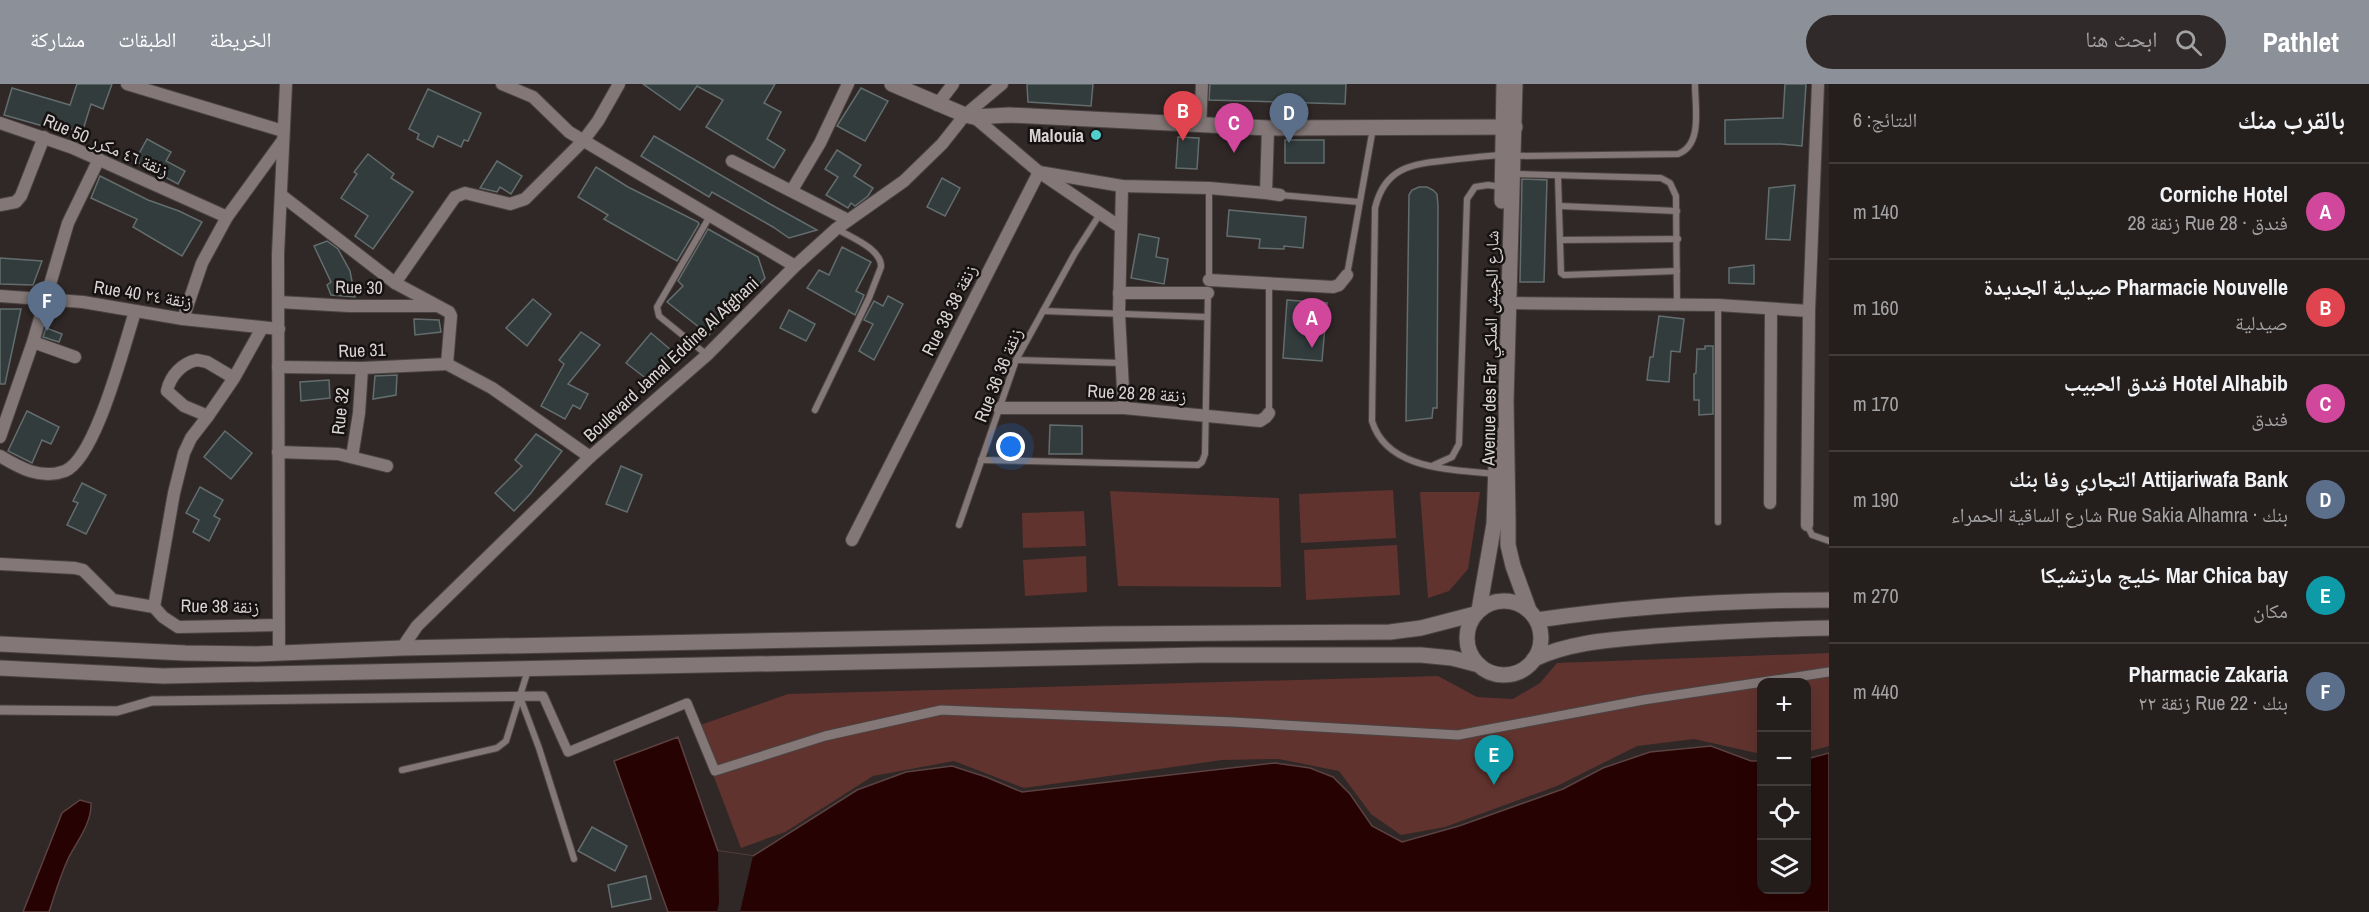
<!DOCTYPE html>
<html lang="ar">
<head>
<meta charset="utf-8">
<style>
	:root { --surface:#241e1d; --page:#302b2a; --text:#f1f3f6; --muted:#a3a2a4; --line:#413c3b; --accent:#8c9099 }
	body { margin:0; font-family:"Archivo Narrow","Noto Naskh Arabic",sans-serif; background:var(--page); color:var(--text); direction:rtl }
	.controls { position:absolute; right:18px; bottom:18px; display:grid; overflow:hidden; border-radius:12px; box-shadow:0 6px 24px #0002 }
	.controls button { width:54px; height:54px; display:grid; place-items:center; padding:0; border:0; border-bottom:2px solid var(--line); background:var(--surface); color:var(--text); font:30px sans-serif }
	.you { position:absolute; left:1011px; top:363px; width:21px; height:21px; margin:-15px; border:4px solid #fff; border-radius:50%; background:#1a73e8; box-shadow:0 0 0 9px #1a73e833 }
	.badge { display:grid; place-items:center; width:39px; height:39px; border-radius:50%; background:var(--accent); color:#fff; font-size:20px; font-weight:700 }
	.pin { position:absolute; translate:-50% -50px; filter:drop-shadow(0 2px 3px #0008) }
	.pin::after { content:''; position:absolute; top:32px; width:21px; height:18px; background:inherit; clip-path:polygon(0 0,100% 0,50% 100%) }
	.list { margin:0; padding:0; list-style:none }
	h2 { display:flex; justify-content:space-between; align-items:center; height:78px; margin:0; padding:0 24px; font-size:26px }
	h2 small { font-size:20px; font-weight:400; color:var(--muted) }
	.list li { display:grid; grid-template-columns:39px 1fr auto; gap:18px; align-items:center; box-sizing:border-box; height:96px; padding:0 24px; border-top:2px solid var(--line) }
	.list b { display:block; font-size:22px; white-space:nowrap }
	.list p { margin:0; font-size:20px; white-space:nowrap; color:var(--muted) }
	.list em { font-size:20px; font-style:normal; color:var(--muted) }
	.icon { flex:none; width:33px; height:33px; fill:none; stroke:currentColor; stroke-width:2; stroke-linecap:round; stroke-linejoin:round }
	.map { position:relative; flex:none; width:1829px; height:828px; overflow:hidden; direction:ltr }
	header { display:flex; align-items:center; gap:36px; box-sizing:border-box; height:84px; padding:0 30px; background:var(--accent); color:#fff }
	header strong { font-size:28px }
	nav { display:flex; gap:33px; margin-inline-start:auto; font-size:21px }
	.search { width:420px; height:54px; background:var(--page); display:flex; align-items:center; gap:15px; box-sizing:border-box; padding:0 21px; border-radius:33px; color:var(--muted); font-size:22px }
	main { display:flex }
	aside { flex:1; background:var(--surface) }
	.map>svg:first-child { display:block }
	.green { fill:#61332e }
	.water { fill:#270202; stroke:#5c4141; stroke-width:1.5 }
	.pier { fill:#302827 }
	.building { fill:#323c3c; stroke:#636d6d; stroke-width:1.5 }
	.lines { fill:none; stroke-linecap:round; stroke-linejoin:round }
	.service-casing { stroke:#4a4443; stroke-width:8 }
	.pedestrian-casing { stroke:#4a4443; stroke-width:11 }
	.minor-casing { stroke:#4a4443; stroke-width:14 }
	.tertiary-casing { stroke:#4a4443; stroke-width:17 }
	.secondary-casing { stroke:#4a4443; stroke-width:17 }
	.service { stroke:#837877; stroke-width:6 }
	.pedestrian { stroke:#837877; stroke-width:9 }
	.minor { stroke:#837877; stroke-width:12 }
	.tertiary { stroke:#837877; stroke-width:15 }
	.secondary { stroke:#837877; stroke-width:15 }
	.poi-dot { fill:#52cdce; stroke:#161211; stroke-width:2 }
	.labels { text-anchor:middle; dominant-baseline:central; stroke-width:5; stroke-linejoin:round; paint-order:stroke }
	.poi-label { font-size:18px; font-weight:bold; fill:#d9d4d3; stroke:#161211; text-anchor:end }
	.street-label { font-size:18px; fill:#d9d4d3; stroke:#161211 }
</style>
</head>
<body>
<header>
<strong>Pathlet</strong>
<div class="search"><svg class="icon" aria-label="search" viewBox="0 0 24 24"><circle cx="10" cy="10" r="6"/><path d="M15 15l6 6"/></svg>ابحث هنا</div>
<nav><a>الخريطة</a><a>الطبقات</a><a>مشاركة</a></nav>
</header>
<main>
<aside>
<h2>بالقرب منك<small>النتائج: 6</small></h2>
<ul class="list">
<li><span class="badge" style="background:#d1479c">A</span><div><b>Corniche Hotel</b><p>فندق · Rue 28 زنقة 28</p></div><em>140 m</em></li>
<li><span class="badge" style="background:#e0444e">B</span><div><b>Pharmacie Nouvelle صيدلية الجديدة</b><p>صيدلية</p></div><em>160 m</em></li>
<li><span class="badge" style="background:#d1479c">C</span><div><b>Hotel Alhabib فندق الحبيب</b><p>فندق</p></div><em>170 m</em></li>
<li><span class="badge" style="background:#5c6f8a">D</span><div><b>Attijariwafa Bank التجاري وفا بنك</b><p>بنك · Rue Sakia Alhamra شارع الساقية الحمراء</p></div><em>190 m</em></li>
<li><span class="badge" style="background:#0f9aa8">E</span><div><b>Mar Chica bay خليج مارتشيكا</b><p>مكان</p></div><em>270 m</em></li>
<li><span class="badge" style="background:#5c6f8a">F</span><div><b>Pharmacie Zakaria</b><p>بنك · Rue 22 زنقة ٢٢</p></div><em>440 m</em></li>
</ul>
</aside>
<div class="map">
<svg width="1829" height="828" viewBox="0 0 1829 828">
	<rect width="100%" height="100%" fill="#302827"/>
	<g class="green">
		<polygon points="1393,406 1396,454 1301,459 1299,410"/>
		<polygon points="1110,407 1279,414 1281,503 1118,502"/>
		<polygon points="1420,408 1480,408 1468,485 1449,507 1428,514"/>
		<polygon points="1084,427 1086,462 1023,464 1022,429"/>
		<polygon points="1397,461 1400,511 1306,516 1304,466"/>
		<polygon points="1086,472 1087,508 1025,512 1023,476"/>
		<polygon points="1829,569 1829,662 1807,668 1806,598 1762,598 1761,670 1694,655 1637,662 1557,702 1445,743 1401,751 1371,730 1339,687 1279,675 1222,676 1024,704 954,677 873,692 785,748 741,764 695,643 788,610 1438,592 1477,613 1513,615 1540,599 1557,579"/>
	</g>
	<g class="water">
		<polygon points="678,653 718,767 753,772 857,706 906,688 952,682 986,693 1022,708 1275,679 1310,684 1333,693 1350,710 1372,742 1402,758 1459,742 1563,705 1603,684 1650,668 1711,662 1751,677 1761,677 1762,806 1806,806 1807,675 1829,669 1829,828 668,828 614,677"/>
		<path d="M80,716L91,719C92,739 77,757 68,775C60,792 55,810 49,828H23L62,729Z"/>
	</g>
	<polygon class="pier" points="718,767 753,772 740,828 717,828 719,819"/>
	<g class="building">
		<polygon points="77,0 112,0 103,25 91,20 82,49 45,35 43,42 4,31 12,4 70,21"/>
		<polygon points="643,0 775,0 764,19 781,28 767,55 785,66 774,84 706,43 723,16 697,2 680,26"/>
		<polygon points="1027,0 1093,0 1091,22 1028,18"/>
		<polygon points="1210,0 1346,0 1345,20 1209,16"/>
		<polygon points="1785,0 1806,0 1802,62 1781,60 1725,60 1725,36 1783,34"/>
		<polygon points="861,4 888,17 865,57 837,42"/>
		<polygon points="428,5 481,29 468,57 464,56 461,63 438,52 433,63 417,55 419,50 409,45"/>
		<polygon points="654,52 770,120 817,146 789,154 773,143 712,108 709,113 641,72"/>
		<polygon points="1178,53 1199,54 1197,85 1176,84"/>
		<polygon points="147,55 171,68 166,77 185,87 178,100 135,77"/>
		<rect x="1285" y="56" width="39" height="23"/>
		<polygon points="837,66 861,81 854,92 873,104 868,112 855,122 851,119 848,124 826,111 838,93 825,85"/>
		<polygon points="368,70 394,90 391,94 413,108 373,165 355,152 368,132 341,114 357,90 354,88"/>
		<polygon points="497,77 522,92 511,110 500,103 497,108 480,104"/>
		<polygon points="596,83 628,103 698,138 699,140 677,177 604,135 608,131 578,113"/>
		<polygon points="100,92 148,116 179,127 202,138 182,172 133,143 137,135 91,114"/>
		<polygon points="942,94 960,104 945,132 927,123"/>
		<polygon points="1522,95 1547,96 1544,198 1520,198"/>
		<polygon points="1795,101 1790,156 1766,155 1769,104"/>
		<polygon points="1419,103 1427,103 1433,106 1437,110 1438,122 1437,324 1433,324 1432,334 1406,337 1409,111 1412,106"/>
		<polygon points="1229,126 1306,133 1303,164 1284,162 1284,165 1259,164 1260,155 1227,152"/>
		<polygon points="708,145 758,173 765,194 745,216 724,230 709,251 667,218 683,202 678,197"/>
		<polygon points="1139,150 1159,154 1156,173 1168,175 1164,200 1131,194"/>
		<polygon points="327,157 338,165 350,187 355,213 331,211 327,201 331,198 314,162"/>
		<polygon points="842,163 871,178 856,207 864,211 855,231 807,204 819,186 829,191"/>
		<polygon points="0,174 42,177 33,201 0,200"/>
		<polygon points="1754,181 1754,200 1729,199 1729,184"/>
		<polygon points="888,212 903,220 874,276 859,267 873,240 864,236 874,217 883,222"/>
		<polygon points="533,215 551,230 527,262 506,244"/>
		<polygon points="1287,216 1327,219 1322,277 1283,274"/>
		<polygon points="0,225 21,225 5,300 0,300"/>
		<polygon points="789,226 815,240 806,257 780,244"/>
		<polygon points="1659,232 1684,235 1680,268 1671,267 1669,298 1647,296 1650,273 1653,273"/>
		<polygon points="414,235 439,236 441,248 415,251"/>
		<polygon points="46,244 62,250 59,258 43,253"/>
		<polygon points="581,248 600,261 568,300 588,310 580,325 573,321 565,335 541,322 564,280 559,276"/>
		<polygon points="651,249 671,266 648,296 626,279"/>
		<polygon points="1705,262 1713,262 1713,330 1699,331 1699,316 1694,316 1694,290 1696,289 1697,265 1705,265"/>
		<polygon points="397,291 396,311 373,315 375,292"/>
		<polygon points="329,296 330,314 301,317 300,298"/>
		<polygon points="27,327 59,343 51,360 42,356 32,379 8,367"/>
		<polygon points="1050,341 1082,342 1082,370 1049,370"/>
		<polygon points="225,347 252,369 231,395 204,373"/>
		<polygon points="536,350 562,367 531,409 514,427 495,409 522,382 515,376"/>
		<polygon points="621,382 642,391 627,428 606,420"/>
		<polygon points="82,399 106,411 86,450 67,441 78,419 73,417"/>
		<polygon points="200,403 223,416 214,432 220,435 209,457 193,448 199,436 186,429"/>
		<polygon points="592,743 627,762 615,787 578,767"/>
		<polygon points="646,792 651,815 612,823 608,801"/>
	</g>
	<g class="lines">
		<defs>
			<g id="service">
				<path d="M1515,72L1678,70C1703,61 1695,23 1695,0"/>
				<polyline points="1514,90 1661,94 1670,99 1676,112 1677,221"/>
				<polyline points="1558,93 1561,189 1564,191 1677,187"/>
				<polyline points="1280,111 1359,118"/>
				<polyline points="1560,122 1677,127"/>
				<polyline points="1560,156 1678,155"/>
				<polyline points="1347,191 1373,44"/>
				<polyline points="1209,197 1209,104"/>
				<polyline points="1043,227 1207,233"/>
				<polyline points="707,271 659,232 657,223 710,132"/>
				<polyline points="1016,276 1122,279"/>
				<path d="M815,326L869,214L881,183C882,165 850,153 837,145"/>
				<polyline points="1269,329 1269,200"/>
				<polyline points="981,376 1198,381 1202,378 1205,370 1208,207"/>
				<polyline points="1434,381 1452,373 1459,360 1467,115 1475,103 1488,101 1502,103"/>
				<path d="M1495,390C1453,385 1387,387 1372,337L1375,124C1385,82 1413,80 1450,76C1467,74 1484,72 1501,71"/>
				<polyline points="1718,438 1718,221"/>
				<polyline points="959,441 1016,276 1075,169 1100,130"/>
				<polyline points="1807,441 1812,451 1829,457"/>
				<polyline points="520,613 539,664 574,775"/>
				<polyline points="402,686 497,664 506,657 528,586"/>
			</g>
			<polyline id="pedestrian" points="0,626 117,627 152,617 543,612 568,668 687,619 715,687 825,652 941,626 1233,638 1458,651 1643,616 1829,588"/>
			<g id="minor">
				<polyline points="127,0 283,47"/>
				<polyline points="502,0 533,13 569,48 795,182"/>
				<polyline points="937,21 953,0"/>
				<polyline points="974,33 1039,88 1120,143"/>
				<polyline points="0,39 73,64 227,133 202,179 183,235"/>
				<polyline points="1200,42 1202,0"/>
				<polyline points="1268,44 1266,109 1280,111"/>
				<polyline points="732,77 848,136"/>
				<polyline points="1039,88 1122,102 1209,104 1266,109"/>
				<polyline points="1122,102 1119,230 1124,324"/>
				<polyline points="792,106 820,59 848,0"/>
				<polyline points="281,111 395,199 449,228 451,232 447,280"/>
				<polyline points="0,121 16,118 21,112 44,53"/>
				<polyline points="227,133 283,56"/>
				<polyline points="1209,196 1333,203 1339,201 1347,191"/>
				<polyline points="395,199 455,113 465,109 510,120 525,115 583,57 598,37 619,0"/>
				<polyline points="1119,209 1208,209"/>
				<polyline points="0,212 83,218 183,235 279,245"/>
				<polyline points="279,218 349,222 435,222"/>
				<polyline points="1508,219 1718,221 1809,227"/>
				<polyline points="33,258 75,273"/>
				<polyline points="447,280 492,304 590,373"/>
				<polyline points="278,283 362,284 447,280"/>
				<path d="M234,294L207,278L197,276C182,279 170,292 167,307L184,322L208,332L234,294L262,244"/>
				<polyline points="999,324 1124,324 1260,337 1266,333 1269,329"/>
				<polyline points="0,353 33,258 68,139 99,75"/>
				<polyline points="278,368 338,370 387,382"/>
				<path d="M0,372C20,384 41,396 65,387C96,374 124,261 135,228"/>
				<polyline points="352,373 359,329 362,284"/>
				<polyline points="1770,419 1771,225"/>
				<polyline points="1807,441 1809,227 1818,0"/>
				<polyline points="852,456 1039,88"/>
				<polyline points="0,480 75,484 83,486 113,516 154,523 163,533 178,543 279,541"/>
				<polyline points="154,523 174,409 184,369 191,354 208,332"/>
				<polyline points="402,564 417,542 590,373 707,271 795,182 836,145 904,97 942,60 965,31 1002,0"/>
				<polyline points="279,569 278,170 286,0"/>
			</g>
			<polyline id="tertiary" points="892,0 965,31 974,33 1009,31 1268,44 1515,43"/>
			<g id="secondary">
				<polyline points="1515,0 1506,317 1508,433 1508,461 1513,482 1529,526"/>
				<polyline points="1502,117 1504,0"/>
				<circle cx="1504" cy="554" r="37"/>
				<polyline points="1479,526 1494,440 1497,351"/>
				<path d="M1537,536C1633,522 1732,516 1829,516"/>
				<polyline points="0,560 185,569 257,570 402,564 1105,550 1390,548 1421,544 1475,530"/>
				<path d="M1534,575C1573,557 1613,556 1655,552C1713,548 1771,545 1829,544"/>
				<polyline points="0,584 163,592 1202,571 1421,571 1452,574 1479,581"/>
			</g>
		</defs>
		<use href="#service" class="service-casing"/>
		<use href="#pedestrian" class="pedestrian-casing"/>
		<use href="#minor" class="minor-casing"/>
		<use href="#tertiary" class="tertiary-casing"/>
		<use href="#secondary" class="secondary-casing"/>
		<use href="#service" class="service"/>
		<use href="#pedestrian" class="pedestrian"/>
		<use href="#minor" class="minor"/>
		<use href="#tertiary" class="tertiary"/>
		<use href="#secondary" class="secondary"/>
	</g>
	<circle class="poi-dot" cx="1096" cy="51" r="6"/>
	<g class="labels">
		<g class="poi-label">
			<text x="1084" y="51">Malouia</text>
		</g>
		<g class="street-label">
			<text transform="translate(106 61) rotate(23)">Rue 50 زنقة ٤٦ مكرر</text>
			<text transform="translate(359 203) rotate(1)">Rue 30</text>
			<text transform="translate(143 210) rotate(9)">Rue 40 زنقة ٢٤</text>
			<text transform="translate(949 226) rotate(-63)">Rue 38 زنقة 38</text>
			<text transform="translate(1490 264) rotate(-89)">Avenue des Far شارع الجيش الملكي</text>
			<text transform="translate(362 266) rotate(-2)">Rue 31</text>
			<text transform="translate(671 275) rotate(-43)">Boulevard Jamal Eddine Al Afghani</text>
			<text transform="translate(998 291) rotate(-68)">Rue 36 زنقة 36</text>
			<text transform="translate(1137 309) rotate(3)">Rue 28 زنقة 28</text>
			<text transform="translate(340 327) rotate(-84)">Rue 32</text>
			<text transform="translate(220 522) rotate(1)">Rue 38 زنقة</text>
		</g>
	</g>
</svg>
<div class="controls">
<button>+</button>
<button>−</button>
<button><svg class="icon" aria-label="locate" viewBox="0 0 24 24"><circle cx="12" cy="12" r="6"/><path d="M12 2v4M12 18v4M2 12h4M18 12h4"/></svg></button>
<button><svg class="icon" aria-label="layers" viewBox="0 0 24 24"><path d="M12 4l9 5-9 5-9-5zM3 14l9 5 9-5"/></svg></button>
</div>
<div class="you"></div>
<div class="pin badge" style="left:1312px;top:264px;background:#d1479c">A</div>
<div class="pin badge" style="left:1183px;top:57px;background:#e0444e">B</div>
<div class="pin badge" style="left:1234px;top:69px;background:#d1479c">C</div>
<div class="pin badge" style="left:1289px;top:59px;background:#5c6f8a">D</div>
<div class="pin badge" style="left:1494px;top:701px;background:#0f9aa8">E</div>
<div class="pin badge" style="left:47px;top:247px;background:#5c6f8a">F</div>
</div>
</main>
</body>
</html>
